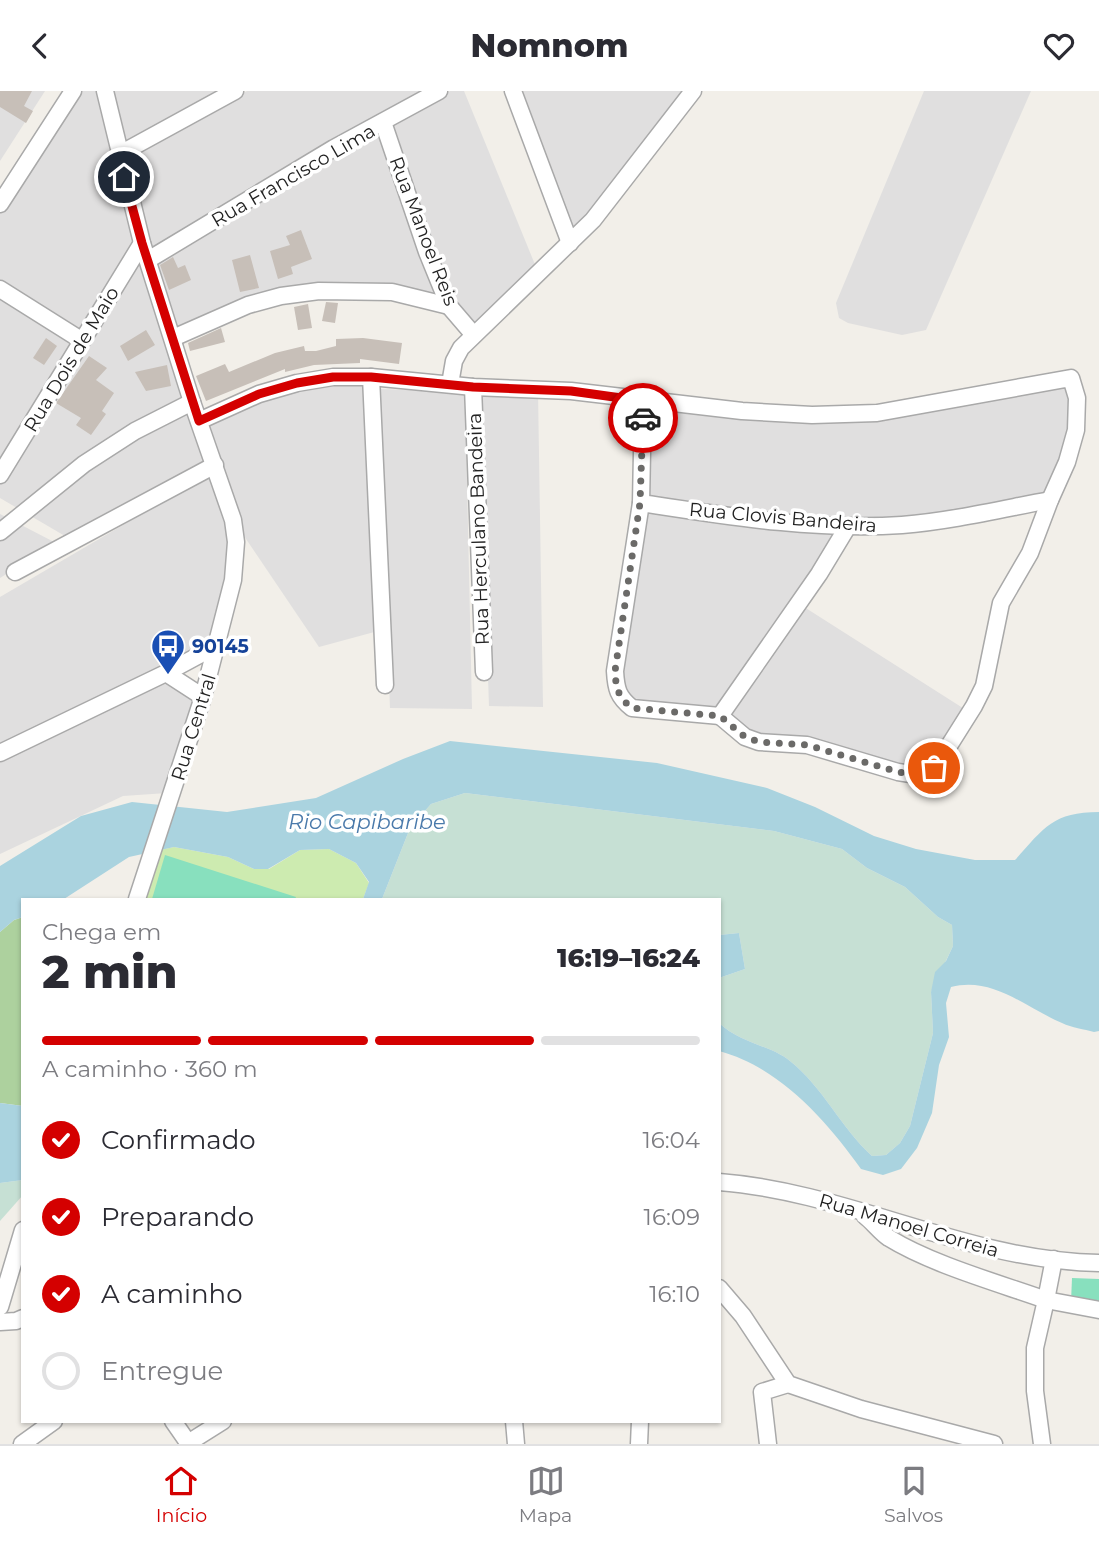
<!DOCTYPE html>
<html lang="pt">
<head>
<meta charset="utf-8">
<style>
	body { margin:0; font-family:Montserrat,sans-serif; background:#f7f7f7; color:#2b2b33; height:100vh; display:flex; flex-direction:column; font-size:26px; white-space:nowrap }
	* { box-sizing:border-box; margin:0 }
	p { font-size:23px; color:#7c7c81 }
	.icon { flex:none; width:38px; height:38px; fill:none; stroke:currentColor; stroke-width:2; stroke-linecap:round; stroke-linejoin:round }
	.map { position:relative; flex:1; overflow:hidden }
	.side { position:absolute; left:21px; top:807px; width:700px; height:525px; display:flex; flex-direction:column; background:#fff; border-radius:0px; box-shadow:0 2px 5px #0004 }
	.side>* { flex:none }
	.pin { position:absolute; display:grid; place-items:center; width:60px; height:60px; color:#fff; margin:-30px; border:4px solid #fff; border-radius:50%; box-shadow:0 2px 7px #0007 }
	.courier { position:absolute; display:grid; place-items:center; width:70px; height:70px; margin:-35px; border:5px solid #d40000; border-radius:50%; background:#fff; color:#222; box-shadow:0 2px 9px #0007 }
	.head em { font-style:normal; font-weight:800 }
	.head div { display:flex; flex-direction:column-reverse }
	.head { display:flex; align-items:center; justify-content:space-between; height:119px; padding:0 21px }
	h1 { font-size:46px; font-weight:800; line-height:52px }
	.bar { display:grid; grid-template-columns:repeat(4,1fr); gap:10px 7px; align-content:center; height:84px; padding:0 21px }
	.bar i { height:9px; border-radius:5px; background:#e1e1e2 }
	.bar .current { background:#d40000 }
	.bar p { grid-column:span 4 }
	ol { padding:0 21px; list-style:none }
	li { display:flex; align-items:center; gap:21px; height:77px }
	li p { margin-inline-start:auto }
	li .icon { padding:7px; border-radius:50%; background:#d40000; color:#fff; stroke-width:4 }
	li:last-child { color:#7c7c81 }
	li i { width:38px; height:38px; border:4px solid #e1e1e2; border-radius:50% }
	header { display:flex; justify-content:space-between; align-items:center; height:91px; padding:0 21px; background:#fff; font-size:32px; font-weight:800 }
	.tabs { display:flex; justify-content:space-around; align-items:center; height:98px; border-top:2px solid #e1e1e2; background:#fff; font-size:19px; color:#7c7c81 }
	.tabs a { display:grid; justify-items:center; gap:4px }
	.tabs .current { color:#d40000 }
	.map>svg:first-child { display:block }
</style>
</head>
<body>
<header><svg class="icon" aria-label="back" viewBox="0 0 24 24"><path d="M15 5l-7 7 7 7"/></svg>Nomnom<svg class="icon" aria-label="heart" viewBox="0 0 24 24"><path d="M12 20l-8-8c-3-5 5-10 8-4 3-6 11-1 8 4z"/></svg></header>
<div class="map">
<svg width="1099" height="1353" viewBox="0 0 1099 1353">
	<rect width="100%" height="100%" fill="#f2efe9"/>
	<g fill="#e0dfdf">
		<polygon points="0,0 45,0 0,70"/>
		<polygon points="79,0 100,0 137,152 80,242 0,191 0,122"/>
		<polygon points="111,0 223,0 122,55"/>
		<polygon points="247,0 430,0 151,161 125,68"/>
		<polygon points="450,0 464,0 536,176 474,235 452,212 390,34"/>
		<polygon points="519,0 686,0 621,86 572,142"/>
		<polygon points="924,0 1031,0 926,239 902,244 848,232 839,227 836,212"/>
		<polygon points="380,39 440,207 304,197 177,239 154,172"/>
		<polygon points="141,161 208,373 65,445 0,407 0,388"/>
		<polygon points="0,204 75,252 0,374"/>
		<polygon points="367,291 378,540 319,556 242,442 206,333 262,307 319,294"/>
		<polygon points="1068,294 1073,310 1072,340 1048,404 903,429 852,430 645,408 649,316 813,330"/>
		<polygon points="478,296 538,301 543,616 489,615"/>
		<polygon points="378,298 465,301 472,618 390,617"/>
		<polygon points="212,382 228,430 232,456 213,550 0,655 0,506"/>
		<polygon points="646,418 842,439 718,620 635,613 625,605 620,580"/>
		<polygon points="0,423 56,452 0,487"/>
		<polygon points="801,514 966,619 933,672 919,679 764,646 748,641 726,625"/>
		<polygon points="163,588 197,607 167,702 123,705 0,763 0,667"/>
	</g>
	<polygon fill="#cdebb0" points="174,756 228,766 254,778 269,778 300,759 329,758 356,772 369,792 363,808 143,808 160,759"/>
	<polygon fill="#add19e" points="23,826 23,1015 0,1012 0,841 14,829"/>
	<g fill="#c6e0d4">
		<path d="M 465,702 L 774,740 L 842,758 L 867,777 L 905,796 L 938,826 L 952,834 L 953,855 L 931,901 L 933,942 L 910,1035 L 900,1052 L 886,1064 L 872,1065 C 841,1037 823,996 790,970 C 770,954 742,953 719,932 L 719,887 L 745,878 L 739,842 L 719,844 L 719,808 L 382,808 L 410,737 L 431,713 Z"/>
		<polygon points="23,1089 23,1104 0,1130 0,1092"/>
	</g>
	<g fill="#88e0be">
		<polygon points="165,764 296,806 295,808 152,808"/>
		<polygon points="1072,1187 1099,1188 1099,1212 1071,1211"/>
	</g>
	<g fill="#aad3df">
		<path d="M 450,650 L 657,672 L 767,697 L 815,716 L 874,745 L 916,758 L 975,769 L 1015,769 C 1044,737 1053,721 1099,721 L 1099,940 L 1094,941 C 1084,938 1072,937 1062,932 C 1026,917 993,885 951,896 L 946,912 L 949,946 L 939,974 L 932,1022 L 917,1057 L 901,1078 L 883,1084 L 861,1078 C 826,1029 779,976 719,960 L 719,932 C 742,953 770,954 790,970 C 823,996 841,1037 872,1065 L 886,1064 L 900,1052 L 910,1035 L 933,942 L 931,901 L 935,881 L 946,870 L 953,855 L 952,834 L 938,826 L 905,796 L 867,777 L 842,758 L 774,740 L 465,702 L 431,713 L 410,737 L 382,808 L 363,808 L 369,791 L 356,772 L 329,758 L 300,759 L 268,778 L 254,778 L 228,766 L 174,756 L 129,766 L 64,808 L 23,808 L 23,826 L 14,829 L 0,841 L 0,775 L 81,725 L 132,711 L 227,721 L 316,707 L 403,668 Z"/>
		<polygon points="739,842 745,878 719,887 719,844"/>
		<polygon points="0,1012 23,1015 23,1089 0,1092"/>
	</g>
	<g fill="#c7bfb8">
		<polygon points="0,0 32,0 24,15 33,20 26,32 0,16"/>
		<polygon points="301,139 312,168 291,176 293,183 278,188 270,160 290,154 286,145"/>
		<polygon points="250,164 259,197 240,201 232,169"/>
		<polygon points="173,166 178,177 185,174 191,189 169,199 160,174"/>
		<polygon points="326,211 338,212 335,232 322,230"/>
		<polygon points="308,213 312,237 298,239 294,216"/>
		<polygon points="221,237 225,251 190,260 188,252"/>
		<polygon points="146,239 155,254 128,270 120,255"/>
		<polygon points="46,247 57,255 44,274 33,267"/>
		<polygon points="363,247 402,252 399,273 360,268 360,272 314,274 285,281 285,278 206,310 196,285 225,273 229,281 275,262 304,255 305,260 316,260 336,255 336,248"/>
		<polygon points="89,265 107,277 96,289 114,302 102,320 106,323 91,344 76,334 81,327 56,312"/>
		<polygon points="167,274 171,295 146,300 135,281"/>
	</g>
	<g fill="none" stroke-linecap="round" stroke-linejoin="round">
		<g stroke="#a9a9a9" stroke-width="19">
			<g id="minor">
				<polyline points="105,0 142,152 192,311 233,429 236,451 233,489 203,606 137,808"/>
				<polyline points="513,0 570,152"/>
				<polyline points="383,31 427,161 449,215 473,243"/>
				<polyline points="118,64 235,0"/>
				<polyline points="0,113 73,0"/>
				<polyline points="148,169 334,57 439,0"/>
				<polyline points="0,198 81,249"/>
				<polyline points="173,247 248,214 281,205 319,200 392,201 449,215"/>
				<polyline points="371,286 385,594"/>
				<polyline points="450,293 454,270 461,257 593,129 693,0"/>
				<polyline points="473,296 484,581"/>
				<path d="M 643,310 L 641,412 L 615,580 C 616,598 618,606 632,617 L 720,625"/>
				<polyline points="199,330 259,303 297,292 333,286 371,286 473,296 571,300 742,320 812,324 877,322 1071,287 1077,307 1076,339 1067,371 1050,409 1030,462 1001,512 984,595 974,615 935,677 917,684 898,681 807,654 759,651 745,646 720,625"/>
				<polyline points="0,384 142,152"/>
				<path d="M 641,412 C 726,425 816,440 902,434 C 952,430 1002,418 1050,409"/>
				<polyline points="0,441 84,373 135,340 192,311"/>
				<polyline points="15,481 215,374"/>
				<polyline points="166,582 203,606"/>
				<polyline points="720,625 819,483 848,435"/>
				<polyline points="0,662 166,582 218,554"/>
				<path d="M 719,1091 C 849,1101 968,1170 1099,1172"/>
				<path d="M 865,1125 C 873,1131 880,1141 889,1147 C 931,1173 998,1192 1046,1209 L 1035,1257 L 1035,1300 L 1042,1353"/>
				<polyline points="1054,1168 1046,1209 1099,1219"/>
				<polyline points="719,1197 743,1225 788,1293 861,1318 994,1353"/>
				<polyline points="0,1216 23,1139"/>
				<polyline points="0,1231 16,1230 23,1227"/>
				<polyline points="173,1330 189,1353"/>
				<polyline points="514,1330 516,1353"/>
				<polyline points="188,1352 223,1330"/>
				<polyline points="22,1353 54,1330"/>
				<polyline points="639,1353 640,1330"/>
				<polyline points="768,1353 762,1301 788,1293"/>
			</g>
		</g>
		<use href="#minor" stroke="#fff" stroke-width="16"/>
	</g>
	<g fill="none" stroke-linecap="round" stroke-linejoin="round">
		<path stroke="#6b6a68" stroke-width="7" stroke-dasharray="0 12.6" d="M 643,327 L 640,412 L 615,580 C 616,598 618,606 632,617 L 720,625 L 745,646 L 759,651 L 807,654 L 898,681 L 917,684 L 934,677"/>
		<polyline stroke="#d40000" stroke-width="9" points="124,86 142,152 199,330 259,303 297,292 333,286 371,286 473,296 571,300 643,310 643,327"/>
	</g>
	<defs>
		<g id="bus-pin" transform="scale(1.75)"><path d="M0 17L-7.5 6A9.5 9.5 0 1 1 7.5 6Z" fill="#1a4fb4" stroke="#fff"/><path d="M-5-6H5V4H4V6H2V4H-2V6H-4V4H-5ZM-3.5-4V0h7V-4ZM-3.5 1.2v1.5H-2V1.2ZM2 1.2v1.5H3.5V1.2Z" fill="#fff"/></g>
	</defs>
	<g fill-rule="evenodd">
		<use href="#bus-pin" x="168" y="555"/>
	</g>
	<g text-anchor="middle" stroke-width="7" stroke-linejoin="round" paint-order="stroke">
		<g font-size="19" fill="#222" stroke="#fff">
			<text transform="translate(293 84) rotate(-30)" y="7">Rua Francisco Lima</text>
			<text transform="translate(424 140) rotate(69)" y="7">Rua Manoel Reis</text>
			<text transform="translate(71 268) rotate(-59)" y="7">Rua Dois de Maio</text>
			<text transform="translate(783 426) rotate(5)" y="7">Rua Clovis Bandeira</text>
			<text transform="translate(478 438) rotate(-92)" y="7">Rua Herculano Bandeira</text>
			<text transform="translate(193 636) rotate(-73)" y="7">Rua Central</text>
			<text transform="translate(909 1134) rotate(16)" y="7">Rua Manoel Correia</text>
		</g>
		<g font-size="19" font-weight="bold" fill="#164399" stroke="#fff" text-anchor="start">
			<text x="192" y="562">90145</text>
		</g>
		<g font-size="21" font-style="italic" fill="#4a7aab" stroke="#fff">
			<text x="367" y="738">Rio Capibaribe</text>
		</g>
	</g>
</svg>
<div class="pin" style="left:934px;top:677px;background:#ea580c"><svg class="icon" aria-label="bag" viewBox="0 0 24 24"><path d="M5 8h14l-1 12H6zM9 8a3 3 0 0 1 6 0"/></svg></div>
<div class="pin" style="left:124px;top:86px;background:#1f2937"><svg class="icon" aria-label="home" viewBox="0 0 24 24"><path d="M3 11l9-7 9 7M6 9v11h12V9"/></svg></div>
<div class="courier" style="left:643px;top:327px"><svg class="icon" aria-label="car" viewBox="0 0 24 24"><path d="M5 17H2v-5l4-1 3-4h7l3 4 3 1v5h-3M9 17h6M6 11h13"/><circle cx="7" cy="17" r="2"/><circle cx="17" cy="17" r="2"/></svg></div>
<section class="side">
<div class="head"><div><h1>2 min</h1><p>Chega em</p></div><em>16:19–16:24</em></div>
<div class="bar"><i class="current"></i><i class="current"></i><i class="current"></i><i></i><p>A caminho · 360 m</p></div>
<ol>
<li><svg class="icon" aria-label="check" viewBox="0 0 24 24"><path d="M5 12l5 5 9-10"/></svg>Confirmado<p>16:04</p></li>
<li><svg class="icon" aria-label="check" viewBox="0 0 24 24"><path d="M5 12l5 5 9-10"/></svg>Preparando<p>16:09</p></li>
<li><svg class="icon" aria-label="check" viewBox="0 0 24 24"><path d="M5 12l5 5 9-10"/></svg>A caminho<p>16:10</p></li>
<li><i></i>Entregue</li>
</ol>
</section>
</div>
<nav class="tabs">
<a class="current"><svg class="icon" aria-label="home" viewBox="0 0 24 24"><path d="M3 11l9-7 9 7M6 9v11h12V9"/></svg>Início</a>
<a><svg class="icon" aria-label="map" viewBox="0 0 24 24"><path d="M3 6l6-2 6 2 6-2v14l-6 2-6-2-6 2zM9 4v14M15 6v14"/></svg>Mapa</a>
<a><svg class="icon" aria-label="saved" viewBox="0 0 24 24"><path d="M7 4h10v16l-5-4-5 4z"/></svg>Salvos</a>
</nav>
</body>
</html>
